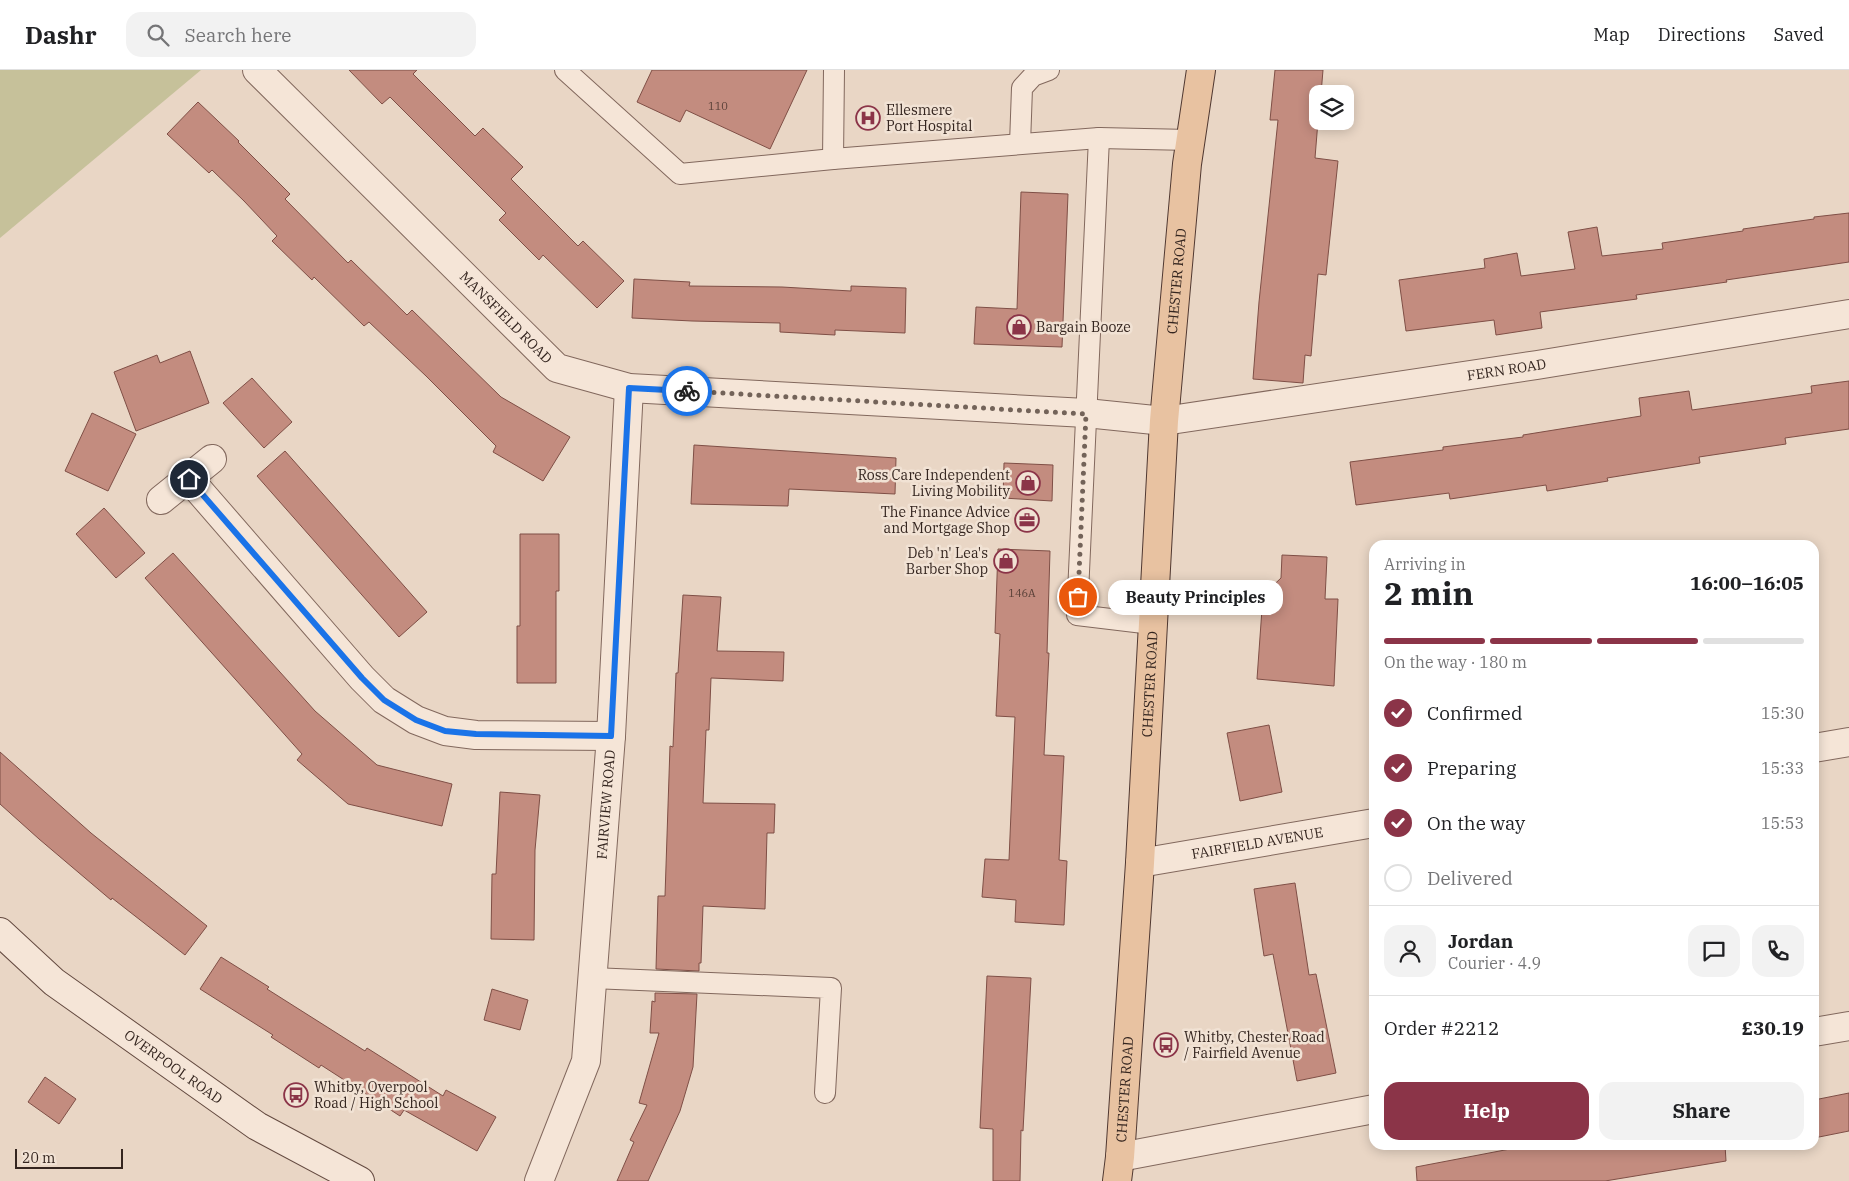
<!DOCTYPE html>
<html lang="en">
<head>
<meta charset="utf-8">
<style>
	body { margin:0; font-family:"IBM Plex Serif",serif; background:#f2f2f2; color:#202124; height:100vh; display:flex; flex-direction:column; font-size:19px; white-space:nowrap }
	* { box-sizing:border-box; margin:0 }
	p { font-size:16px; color:#757577 }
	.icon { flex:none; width:28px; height:28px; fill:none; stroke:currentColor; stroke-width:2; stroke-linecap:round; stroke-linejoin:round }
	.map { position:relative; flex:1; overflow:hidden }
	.side { position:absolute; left:1369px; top:470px; width:450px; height:610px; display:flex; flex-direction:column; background:#fff; border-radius:15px; box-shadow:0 2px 12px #0003 }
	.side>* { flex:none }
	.tools { position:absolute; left:1309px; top:15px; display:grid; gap:10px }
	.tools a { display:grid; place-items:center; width:45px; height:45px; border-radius:10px; background:#fff; box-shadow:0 2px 12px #0003; font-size:25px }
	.scale { position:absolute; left:15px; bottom:12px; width:108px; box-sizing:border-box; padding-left:5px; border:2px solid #34251f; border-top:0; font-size:14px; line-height:18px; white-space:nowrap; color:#34251f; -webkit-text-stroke:4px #f1e2d4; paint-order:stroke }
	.pin { position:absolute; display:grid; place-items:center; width:42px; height:42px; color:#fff; margin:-21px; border:2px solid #fff; border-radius:50%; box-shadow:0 1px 5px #0007 }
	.courier { position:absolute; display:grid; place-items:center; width:50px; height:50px; margin:-25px; border:4px solid #1a73e8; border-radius:50%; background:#fff; color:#222; box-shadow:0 1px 6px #0007 }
	.bubble { position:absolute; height:35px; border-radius:15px; background:#fff; box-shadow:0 2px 12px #0003; font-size:16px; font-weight:700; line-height:35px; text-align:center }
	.head em { font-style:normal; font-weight:700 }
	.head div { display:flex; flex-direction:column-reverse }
	.head { display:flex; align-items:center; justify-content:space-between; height:85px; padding:0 15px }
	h1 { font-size:32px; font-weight:700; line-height:38px }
	.bar { display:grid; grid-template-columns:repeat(4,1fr); gap:8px 5px; align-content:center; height:60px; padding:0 15px }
	.bar i { height:6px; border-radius:4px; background:#e0e0e0 }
	.bar .on { background:#8b3448 }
	.bar p { grid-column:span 4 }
	.line { display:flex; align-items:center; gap:12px; padding:0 15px; border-top:1px solid #e0e0e0 }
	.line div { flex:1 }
	.round { display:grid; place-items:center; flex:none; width:52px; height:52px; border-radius:15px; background:#f2f2f2 }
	ol { padding:0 15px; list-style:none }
	li { display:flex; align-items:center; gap:15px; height:55px }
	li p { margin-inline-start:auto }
	li .icon { padding:5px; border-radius:50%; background:#8b3448; color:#fff; stroke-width:4 }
	li:last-child { color:#757577 }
	li i { width:28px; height:28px; border:2px solid #e0e0e0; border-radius:50% }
	.cta { display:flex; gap:10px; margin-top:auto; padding:10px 15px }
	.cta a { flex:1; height:58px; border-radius:15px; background:#8b3448; color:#fff; font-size:20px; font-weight:700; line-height:58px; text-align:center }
	.cta a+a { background:#f2f2f2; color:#202124 }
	header { display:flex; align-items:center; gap:30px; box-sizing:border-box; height:70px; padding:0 25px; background:#fff; border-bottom:1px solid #e0e0e0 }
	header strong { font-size:24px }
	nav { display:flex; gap:28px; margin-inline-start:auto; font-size:18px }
	.search { width:350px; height:45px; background:#f2f2f2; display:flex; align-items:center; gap:12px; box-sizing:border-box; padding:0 18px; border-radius:15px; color:#757577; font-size:19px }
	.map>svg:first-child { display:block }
</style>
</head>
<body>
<header>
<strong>Dashr</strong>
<div class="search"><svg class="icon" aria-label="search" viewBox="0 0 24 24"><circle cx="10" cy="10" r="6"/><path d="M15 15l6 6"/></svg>Search here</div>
<nav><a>Map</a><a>Directions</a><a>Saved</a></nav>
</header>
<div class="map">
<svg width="1849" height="1111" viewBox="0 0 1849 1111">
	<rect width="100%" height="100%" fill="#e9d6c5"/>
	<polygon fill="#c6c19a" points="0,0 201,0 0,168"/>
	<g fill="#c38c7f" stroke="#7f4f46">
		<polygon points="349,0 417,0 413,4 475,66 483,58 523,97 511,109 578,176 583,171 624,211 597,238 543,185 539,190 499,150 506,143 390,27 382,34"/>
		<polygon points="652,0 807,0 770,79 686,40 680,52 637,32"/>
		<polygon points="1275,0 1323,0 1321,24 1318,24 1318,51 1315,88 1338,91 1326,205 1318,204 1311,286 1305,285 1303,313 1253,309 1259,232 1278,50 1270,50"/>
		<polygon points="198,32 239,71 238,72 290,124 285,129 348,193 351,190 407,245 412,240 501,327 570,367 543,411 493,382 496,376 426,306 369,252 364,256 314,207 312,210 272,171 277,166 244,131 212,100 209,103 167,64"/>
		<polygon points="1021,122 1068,124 1062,277 974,274 976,237 1017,239"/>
		<polygon points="1849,143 1849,192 1726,210 1727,212 1636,225 1637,229 1540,242 1542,258 1496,265 1494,250 1406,261 1399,210 1485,198 1484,189 1517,183 1521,206 1575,199 1568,162 1597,157 1602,186 1663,179 1662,173 1743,161 1743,159 1814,149 1814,147"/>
		<polygon points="634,209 690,212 689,216 782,217 851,221 851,216 906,218 905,263 835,260 835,265 780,262 780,253 692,251 632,248"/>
		<polygon points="190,281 209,333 136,361 114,302 157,285 160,293"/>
		<polygon points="252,308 292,352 264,378 223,333"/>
		<polygon points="1849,311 1849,359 1785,368 1786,374 1699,387 1700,393 1607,408 1608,411 1547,421 1546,415 1450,429 1449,423 1356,435 1350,392 1443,380 1443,377 1523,367 1523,365 1641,346 1639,328 1689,321 1692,340 1812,323 1811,316"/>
		<polygon points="92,343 136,364 108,421 65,401"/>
		<polygon points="694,375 896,388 895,424 789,419 788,436 691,434"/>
		<polygon points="285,381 427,542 399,567 257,406"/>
		<polygon points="1004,393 1053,395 1052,431 1003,428"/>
		<polygon points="104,438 145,483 116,508 76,464"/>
		<polygon points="520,464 559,464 559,521 556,521 556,613 517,613 517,556 520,556"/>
		<polygon points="998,479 1050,481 1047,583 1049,583 1044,685 1064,686 1059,790 1067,791 1064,855 1015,852 1016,830 982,827 985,789 1009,790 1015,647 996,646 1000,564 995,563"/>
		<polygon points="173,483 315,641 377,695 452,714 442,756 348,734 297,690 302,684 145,508"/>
		<polygon points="1282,485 1327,487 1325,529 1338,529 1334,616 1257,609 1263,525 1281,508"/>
		<polygon points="683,525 721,527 717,581 784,582 783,611 711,608 709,660 706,660 703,733 775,734 774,763 767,763 765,839 703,836 701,893 699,893 699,901 656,899 658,826 665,826 670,676 673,677 676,603 678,603"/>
		<polygon points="1269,655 1282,722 1240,731 1227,663"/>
		<polygon points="0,682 91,763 207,856 185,885 112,828 111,830 39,769 0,734"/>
		<polygon points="500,722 540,725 535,780 534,870 491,869 492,804 496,804"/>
		<polygon points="1295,813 1309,905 1316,904 1336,1003 1297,1011 1273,884 1264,886 1254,819"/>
		<polygon points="221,887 269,917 267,919 365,981 367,978 443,1026 446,1020 496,1047 477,1081 404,1040 400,1046 321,995 319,998 271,967 273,965 200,919"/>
		<polygon points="987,906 1031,908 1023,1061 1021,1060 1020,1111 993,1111 993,1059 980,1058"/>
		<polygon points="492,919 528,930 520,960 484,950"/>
		<polygon points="655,923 697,924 693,997 680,1041 648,1111 617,1111 634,1072 630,1070 647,1035 639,1033 659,963 650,963 652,931 655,932"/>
		<polygon points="45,1007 76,1029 59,1054 28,1032"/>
		<polygon points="1849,1023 1849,1061 1814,1068 1814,1030"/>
		<polygon points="1531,1075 1725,1075 1726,1091 1605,1111 1417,1111 1416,1097"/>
	</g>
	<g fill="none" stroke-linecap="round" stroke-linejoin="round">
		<g stroke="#82685d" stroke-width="22">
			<g id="lane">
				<polyline points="565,0 680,104 833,89 834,0"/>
				<polyline points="1020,74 1022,18 1033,6 1049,0"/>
				<polyline points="833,89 1099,68"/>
				<polyline points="1152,554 1077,545 1099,68 1190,70"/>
				<polyline points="592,908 831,918 825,1023"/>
			</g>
		</g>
		<g stroke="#82685d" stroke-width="30">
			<g id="street">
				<path id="s1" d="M 257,0 L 557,298 L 629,318 L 1086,343 L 1164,351 L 1537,295 L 1849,244"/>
				<polyline points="189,409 362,608 384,630 416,650 445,661 476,665 611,666"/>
				<polyline points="161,430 212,389"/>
				<polyline points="1814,678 1849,672"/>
				<path id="s2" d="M 1140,793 L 1374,753"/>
				<polyline points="1814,962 1849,956"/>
				<polyline points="1120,1087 1374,1039"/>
				<path id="s3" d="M 539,1111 L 586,991 L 611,666 L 629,318"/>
			</g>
		</g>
		<g stroke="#644a40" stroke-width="30">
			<g id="secondary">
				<path id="s4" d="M 0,862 L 54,912 L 257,1056 L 360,1111"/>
			</g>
		</g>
		<g stroke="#503831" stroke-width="30">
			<g id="primary">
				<path id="s5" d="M 1117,1111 L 1120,1087 L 1140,793 L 1164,351 L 1187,94 L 1201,0"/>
			</g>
		</g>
		<use href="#lane" stroke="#f5e5d7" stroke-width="20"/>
		<use href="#street" stroke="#f5e5d7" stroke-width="28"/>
		<use href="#secondary" stroke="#f5e5d7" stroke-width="28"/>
		<use href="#primary" stroke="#e8c2a1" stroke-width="28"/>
	</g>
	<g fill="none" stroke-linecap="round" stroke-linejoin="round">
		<polyline stroke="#736359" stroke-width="5" stroke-dasharray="0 9" points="687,321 1086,344 1078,527"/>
		<polyline stroke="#1a73e8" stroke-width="6" points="189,409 362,608 384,630 416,650 445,661 476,664 611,666 629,318 687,321"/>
	</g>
	<defs>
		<g id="hospital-ring" transform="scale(1.25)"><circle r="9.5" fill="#f1e2d4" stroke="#8b3448" stroke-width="1.5"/><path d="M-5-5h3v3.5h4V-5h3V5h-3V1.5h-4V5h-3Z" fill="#8b3448"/></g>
		<g id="shop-ring" transform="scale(1.25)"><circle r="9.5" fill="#f1e2d4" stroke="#8b3448" stroke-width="1.5"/><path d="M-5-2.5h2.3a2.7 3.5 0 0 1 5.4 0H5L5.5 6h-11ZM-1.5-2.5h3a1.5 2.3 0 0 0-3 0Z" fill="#8b3448"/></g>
		<g id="office-ring" transform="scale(1.25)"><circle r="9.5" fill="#f1e2d4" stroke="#8b3448" stroke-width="1.5"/><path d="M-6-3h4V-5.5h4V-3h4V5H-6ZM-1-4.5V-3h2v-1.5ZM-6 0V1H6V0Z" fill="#8b3448"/></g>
		<g id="bus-ring" transform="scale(1.25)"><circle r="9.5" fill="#f1e2d4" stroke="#8b3448" stroke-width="1.5"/><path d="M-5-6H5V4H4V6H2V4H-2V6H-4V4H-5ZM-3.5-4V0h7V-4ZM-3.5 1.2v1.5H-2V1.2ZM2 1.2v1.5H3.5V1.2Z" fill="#8b3448"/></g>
	</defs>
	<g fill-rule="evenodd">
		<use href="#hospital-ring" x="868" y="48"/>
		<use href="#shop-ring" x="1019" y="257"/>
		<use href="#shop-ring" x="1028" y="413"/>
		<use href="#office-ring" x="1027" y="450"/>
		<use href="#shop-ring" x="1006" y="491"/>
		<use href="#bus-ring" x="1166" y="975"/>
		<use href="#bus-ring" x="296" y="1025"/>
	</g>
	<g text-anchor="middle" stroke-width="5" stroke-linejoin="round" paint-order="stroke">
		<g font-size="11" fill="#583f37">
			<text x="718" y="40">110</text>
			<text x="1022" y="527">146A</text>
		</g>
		<g font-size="14" fill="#34251f" stroke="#f1e2d4" text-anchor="start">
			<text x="886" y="45">Ellesmere<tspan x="886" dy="16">Port Hospital</tspan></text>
			<text x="1036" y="262">Bargain Booze</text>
			<text x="1010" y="410" text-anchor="end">Ross Care Independent<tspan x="1010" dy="16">Living Mobility</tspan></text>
			<text x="1010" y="447" text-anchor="end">The Finance Advice<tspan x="1010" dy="16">and Mortgage Shop</tspan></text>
			<text x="988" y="488" text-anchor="end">Deb 'n' Lea's<tspan x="988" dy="16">Barber Shop</tspan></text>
			<text x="1184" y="972">Whitby, Chester Road<tspan x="1184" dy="16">/ Fairfield Avenue</tspan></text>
			<text x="314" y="1022">Whitby, Overpool<tspan x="314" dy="16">Road / High School</tspan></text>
		</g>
		<g font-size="14" fill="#34251f" stroke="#f1e2d4">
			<text dy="5" stroke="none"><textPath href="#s5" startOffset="902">CHESTER ROAD</textPath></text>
			<text dy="5" stroke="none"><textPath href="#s1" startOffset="351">MANSFIELD ROAD</textPath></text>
			<text dy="5" stroke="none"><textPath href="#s1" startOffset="1380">FERN ROAD</textPath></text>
			<text dy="5" stroke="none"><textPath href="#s5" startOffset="498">CHESTER ROAD</textPath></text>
			<text dy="5" stroke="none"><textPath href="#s3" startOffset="386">FAIRVIEW ROAD</textPath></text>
			<text dy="5" stroke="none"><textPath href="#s2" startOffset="119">FAIRFIELD AVENUE</textPath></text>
			<text dy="5" stroke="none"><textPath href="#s4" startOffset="220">OVERPOOL ROAD</textPath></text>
			<text dy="5" stroke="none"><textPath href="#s5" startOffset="92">CHESTER ROAD</textPath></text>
		</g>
	</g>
</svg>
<div class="tools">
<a><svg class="icon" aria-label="layers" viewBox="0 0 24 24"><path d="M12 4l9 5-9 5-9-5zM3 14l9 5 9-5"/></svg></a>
</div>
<div class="scale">20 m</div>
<div class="pin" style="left:1078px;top:527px;background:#ea580c"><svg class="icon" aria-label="bag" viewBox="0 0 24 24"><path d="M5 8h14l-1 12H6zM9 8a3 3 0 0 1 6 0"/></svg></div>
<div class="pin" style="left:189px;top:409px;background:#1f2937"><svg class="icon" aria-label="home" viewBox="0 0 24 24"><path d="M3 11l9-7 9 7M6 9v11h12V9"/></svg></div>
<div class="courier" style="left:687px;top:321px"><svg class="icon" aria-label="bike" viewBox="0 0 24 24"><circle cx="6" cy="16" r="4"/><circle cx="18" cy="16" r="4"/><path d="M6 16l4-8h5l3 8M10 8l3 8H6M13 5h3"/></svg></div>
<div class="bubble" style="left:1108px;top:510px;width:175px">Beauty Principles</div>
<section class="side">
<div class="head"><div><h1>2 min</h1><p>Arriving in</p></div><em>16:00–16:05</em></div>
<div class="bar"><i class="on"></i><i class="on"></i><i class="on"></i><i></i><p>On the way · 180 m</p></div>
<ol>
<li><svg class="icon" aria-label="check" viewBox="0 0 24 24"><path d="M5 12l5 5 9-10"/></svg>Confirmed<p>15:30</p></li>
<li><svg class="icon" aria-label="check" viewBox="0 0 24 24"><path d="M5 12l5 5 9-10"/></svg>Preparing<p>15:33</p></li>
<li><svg class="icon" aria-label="check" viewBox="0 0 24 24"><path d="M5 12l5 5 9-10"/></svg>On the way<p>15:53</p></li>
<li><i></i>Delivered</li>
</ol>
<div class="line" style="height:90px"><a class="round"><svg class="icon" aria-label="person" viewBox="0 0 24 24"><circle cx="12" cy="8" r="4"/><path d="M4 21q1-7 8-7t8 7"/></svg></a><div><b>Jordan</b><p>Courier · 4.9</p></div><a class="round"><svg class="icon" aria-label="chat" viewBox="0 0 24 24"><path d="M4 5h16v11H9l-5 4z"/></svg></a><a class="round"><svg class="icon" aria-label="phone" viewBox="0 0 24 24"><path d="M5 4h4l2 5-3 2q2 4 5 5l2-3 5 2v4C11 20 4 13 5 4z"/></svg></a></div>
<div class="line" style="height:65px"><div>Order #2212</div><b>£30.19</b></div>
<div class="cta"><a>Help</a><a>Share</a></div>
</section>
</div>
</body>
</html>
